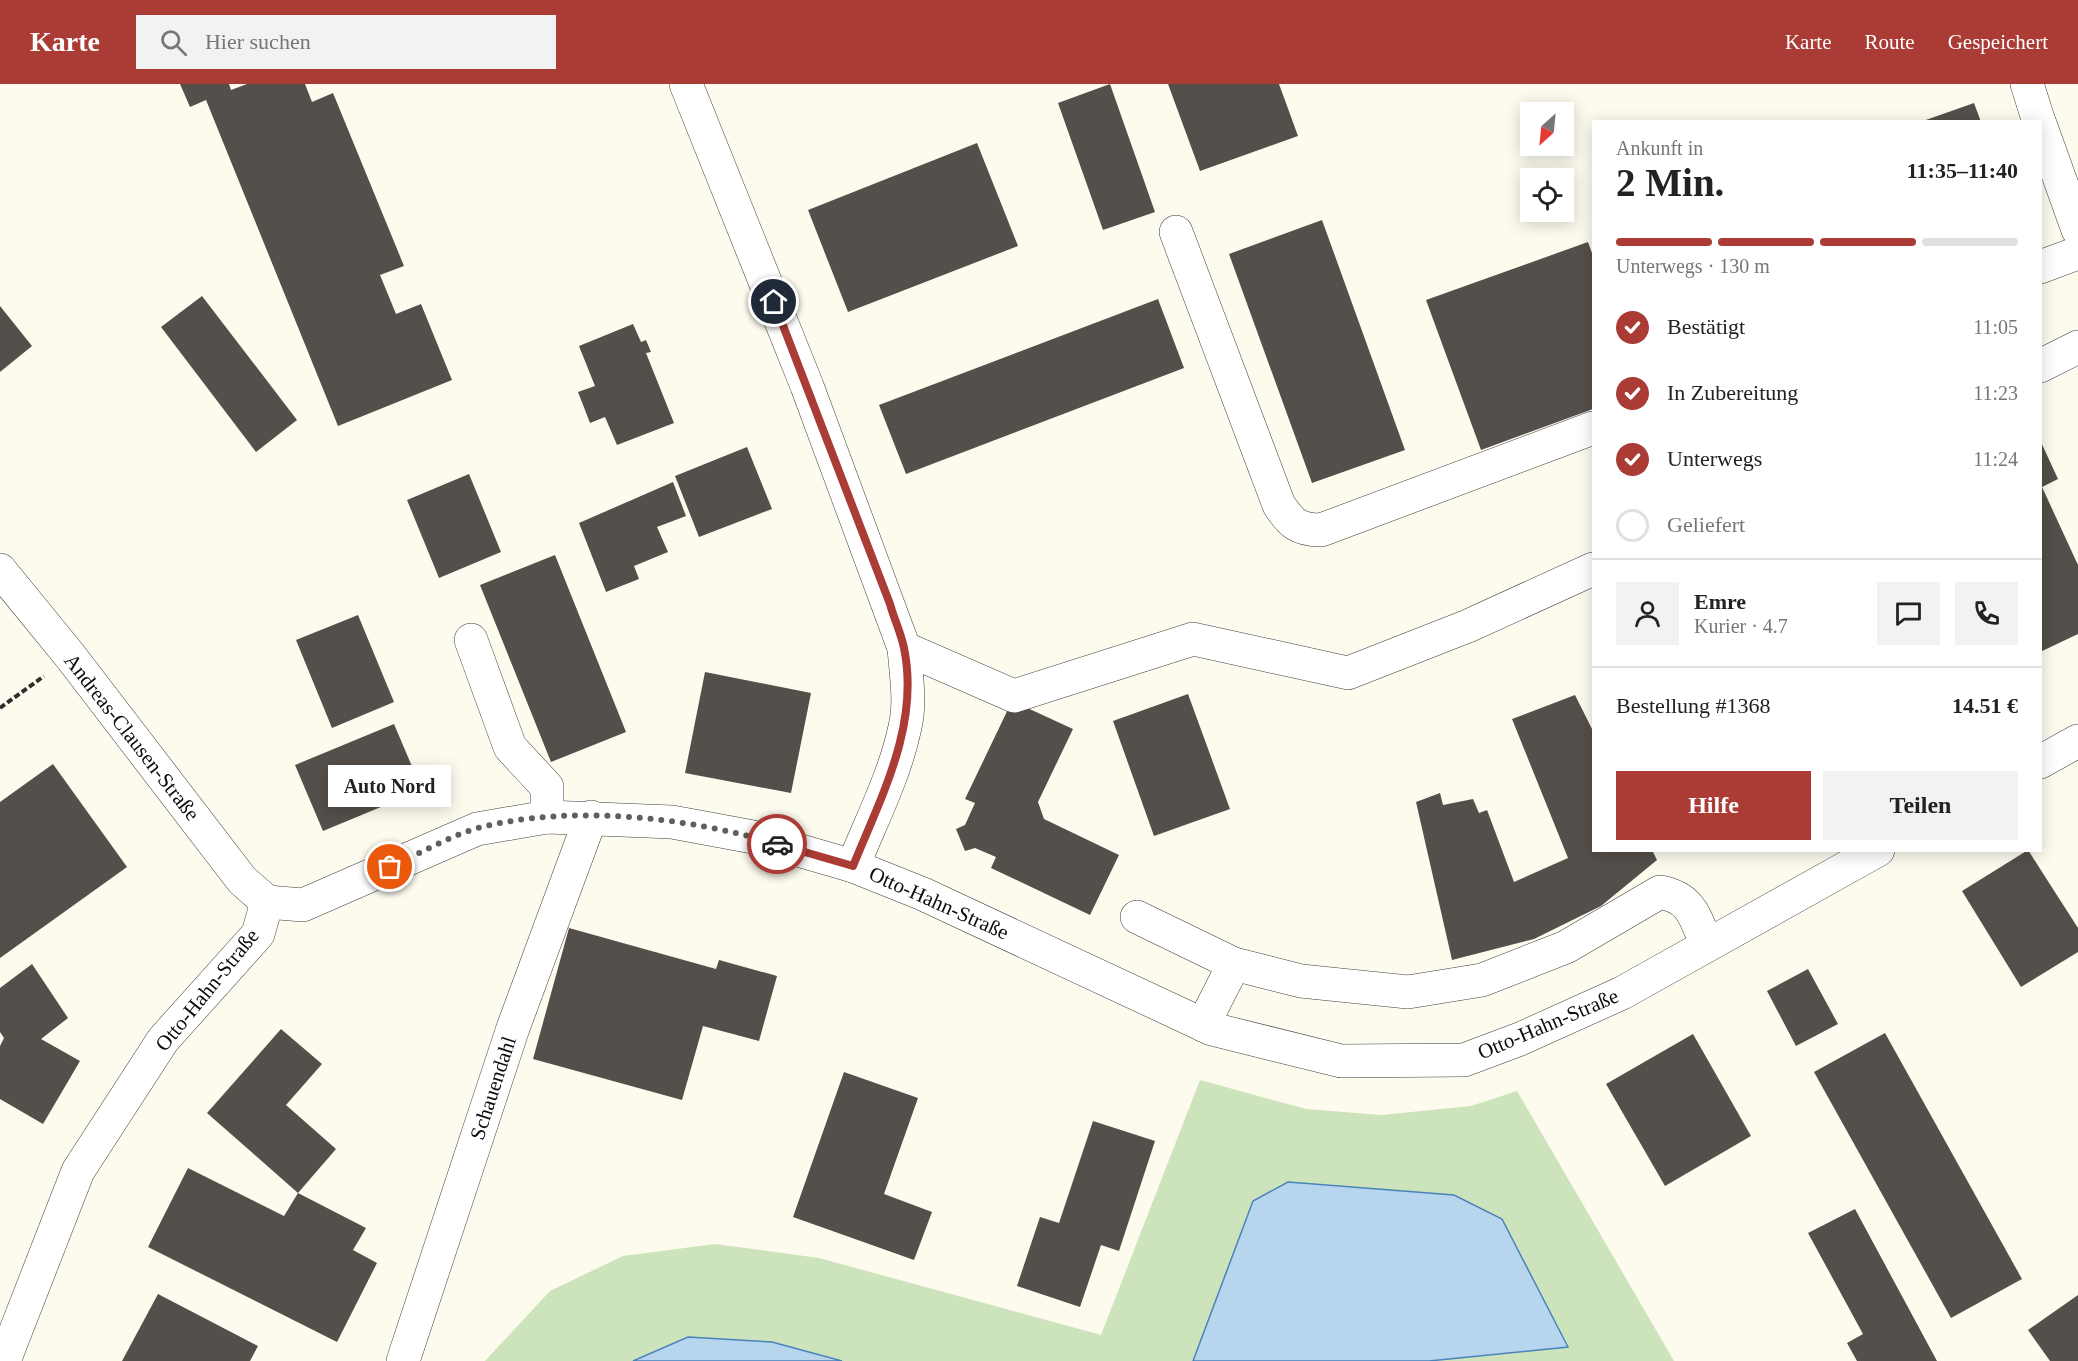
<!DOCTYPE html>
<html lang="de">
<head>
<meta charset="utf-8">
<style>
	body { margin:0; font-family:Georgia,serif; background:#f2f2f2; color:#222; height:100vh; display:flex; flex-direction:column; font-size:22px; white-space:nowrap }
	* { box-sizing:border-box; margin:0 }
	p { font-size:20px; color:#767676 }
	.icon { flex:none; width:33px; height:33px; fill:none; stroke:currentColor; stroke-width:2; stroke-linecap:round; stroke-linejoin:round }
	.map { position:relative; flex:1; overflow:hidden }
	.panel { position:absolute; left:1592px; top:36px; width:450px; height:732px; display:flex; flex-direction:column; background:#fff; border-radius:0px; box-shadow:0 3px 15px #0003 }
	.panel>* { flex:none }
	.needle { width:39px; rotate:207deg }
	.buttons { position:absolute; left:1520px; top:18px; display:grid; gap:12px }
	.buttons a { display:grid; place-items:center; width:54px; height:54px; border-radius:0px; background:#fff; box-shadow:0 3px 15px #0003; font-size:30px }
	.pin { position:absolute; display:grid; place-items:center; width:51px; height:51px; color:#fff; margin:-26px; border:3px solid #fff; border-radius:50%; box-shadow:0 2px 6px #0007 }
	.courier { position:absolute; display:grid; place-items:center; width:60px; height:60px; margin:-30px; border:4px solid #ab3b35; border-radius:50%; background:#fff; color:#222; box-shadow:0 2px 8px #0007 }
	.bubble { position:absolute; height:42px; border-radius:0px; background:#fff; box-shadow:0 3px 15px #0003; font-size:20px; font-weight:700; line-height:42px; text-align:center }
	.summary em { font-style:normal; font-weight:700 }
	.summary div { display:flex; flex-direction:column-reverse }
	.summary { display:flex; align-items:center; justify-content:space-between; height:102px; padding:0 24px }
	h1 { font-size:39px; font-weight:700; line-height:45px }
	.bar { display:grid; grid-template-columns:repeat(4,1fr); gap:9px 6px; align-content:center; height:72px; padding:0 24px }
	.bar i { height:8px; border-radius:4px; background:#e0e0e0 }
	.bar .active { background:#ab3b35 }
	.bar p { grid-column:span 4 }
	.line { display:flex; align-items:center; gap:15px; padding:0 24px; border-top:2px solid #e0e0e0 }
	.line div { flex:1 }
	.round { display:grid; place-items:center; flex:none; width:63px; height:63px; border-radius:0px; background:#f2f2f2 }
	ol { padding:0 24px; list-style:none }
	li { display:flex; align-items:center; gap:18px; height:66px }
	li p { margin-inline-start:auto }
	li .icon { padding:6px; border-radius:50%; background:#ab3b35; color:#fff; stroke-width:4 }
	li:last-child { color:#767676 }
	li i { width:33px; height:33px; border:3px solid #e0e0e0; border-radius:50% }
	.primary-button { display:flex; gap:12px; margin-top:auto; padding:12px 24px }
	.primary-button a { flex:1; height:69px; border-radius:0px; background:#ab3b35; color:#fff; font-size:24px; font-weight:700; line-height:69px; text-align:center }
	.primary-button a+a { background:#f2f2f2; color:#222 }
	header { display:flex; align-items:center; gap:36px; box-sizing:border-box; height:84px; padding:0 30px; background:#ab3b35; color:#fff }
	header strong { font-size:28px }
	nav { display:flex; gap:33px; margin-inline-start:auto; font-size:21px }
	.search { width:420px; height:54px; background:#f2f2f2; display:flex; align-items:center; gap:15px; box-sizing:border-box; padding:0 21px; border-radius:0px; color:#767676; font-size:22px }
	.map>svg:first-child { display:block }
</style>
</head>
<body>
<header>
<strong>Karte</strong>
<div class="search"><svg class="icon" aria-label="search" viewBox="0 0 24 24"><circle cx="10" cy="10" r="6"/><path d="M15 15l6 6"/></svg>Hier suchen</div>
<nav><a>Karte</a><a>Route</a><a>Gespeichert</a></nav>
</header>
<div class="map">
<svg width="2078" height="1277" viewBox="0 0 2078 1277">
	<rect width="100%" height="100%" fill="#fdfbee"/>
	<polygon fill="#cce3bc" points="1200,996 1306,1025 1381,1031 1471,1022 1517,1007 1674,1277 1429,1277 1568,1263 1253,1118 1193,1277 842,1277 772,1258 688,1253 633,1277 485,1277 550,1207 623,1172 715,1160 819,1174 1101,1251"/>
	<g fill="#b8d5ee" stroke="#4883bc" stroke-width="1.5">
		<polygon points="1288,1098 1454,1111 1502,1135 1568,1263 1429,1277 1193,1277 1253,1117"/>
		<polygon points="688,1253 772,1258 842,1277 633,1277"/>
	</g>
	<g fill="#544f4a">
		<polygon points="180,0 229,0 231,6 247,0 305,0 312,18 333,9 404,182 380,191 396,230 421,220 452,296 338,342 206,16 190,23"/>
		<polygon points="1110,0 1155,128 1103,146 1058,19"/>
		<polygon points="1168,0 1279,0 1298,52 1200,87"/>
		<polygon points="1974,19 1981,38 1923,38 1923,37"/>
		<polygon points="977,59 1018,162 848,228 808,126"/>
		<polygon points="1322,136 1405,366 1312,399 1229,170"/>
		<polygon points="1588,158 1593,172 1593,325 1481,366 1426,216"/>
		<polygon points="202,212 297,336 256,368 161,243"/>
		<polygon points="1158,215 1184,284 906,390 879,321"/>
		<polygon points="0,222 32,262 0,288"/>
		<polygon points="633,240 641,258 646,256 651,268 646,269 674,339 617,361 605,333 590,339 578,308 595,302 579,262"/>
		<polygon points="2040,356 2058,395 2042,403 2078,481 2078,550 2040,568"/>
		<polygon points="747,363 772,425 699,453 675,392"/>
		<polygon points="469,390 501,468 439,494 407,416"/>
		<polygon points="673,398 686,432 657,443 668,468 634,482 639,495 606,508 579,439"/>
		<polygon points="555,471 626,648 551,678 480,501"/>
		<polygon points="358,531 394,618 332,644 296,556"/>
		<polygon points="705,588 811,609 791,709 685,689"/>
		<polygon points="1188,610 1230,725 1154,752 1113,637"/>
		<polygon points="1575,611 1593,647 1593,766 1652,766 1657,776 1601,822 1534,855 1452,876 1416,718 1440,709 1443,721 1473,715 1479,729 1487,726 1514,798 1568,774 1512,635"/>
		<polygon points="1012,617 1073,645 1038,718 1044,735 1119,771 1090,831 991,784 996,773 975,764 965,767 956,745 965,741 975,719 965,715"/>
		<polygon points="394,640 422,706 323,747 295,681"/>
		<polygon points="53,680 127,783 0,874 0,718"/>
		<polygon points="2028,766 2078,844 2078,868 2021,903 1962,807"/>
		<polygon points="569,844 716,885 719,876 777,892 759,957 703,942 682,1016 533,975"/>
		<polygon points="32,880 68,934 41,955 80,977 43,1040 0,1015 0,962 4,954 0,948 0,904"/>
		<polygon points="1808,885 1838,940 1796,962 1767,907"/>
		<polygon points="281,945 322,980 286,1021 336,1065 298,1109 207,1029"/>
		<polygon points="1885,949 2022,1195 1951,1234 1814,988"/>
		<polygon points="1693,950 1751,1052 1665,1102 1606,1000"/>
		<polygon points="844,988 918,1014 884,1110 932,1128 914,1176 793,1133"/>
		<polygon points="1093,1037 1155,1057 1119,1167 1101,1161 1080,1223 1017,1202 1040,1133 1059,1139"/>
		<polygon points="188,1084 284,1132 298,1109 366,1144 353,1166 377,1179 337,1258 148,1163"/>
		<polygon points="1855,1125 1937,1277 1857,1277 1847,1259 1863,1250 1808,1149"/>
		<polygon points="158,1210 258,1262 250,1277 122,1277"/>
		<polygon points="2078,1211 2078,1277 2050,1277 2028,1246"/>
	</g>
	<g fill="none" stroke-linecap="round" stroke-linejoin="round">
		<g stroke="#3f3f3f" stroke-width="34">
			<g id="minor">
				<path d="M 686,0 L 807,302 L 904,564 C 906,590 911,618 905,643 C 895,691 871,737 853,782"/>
				<polyline points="2027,0 2039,38"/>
				<polyline points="2040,40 2078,146"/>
				<path d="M 1176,148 L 1279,421 C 1291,439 1298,446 1321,446 L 1593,344"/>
				<polyline points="2040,183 2078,169"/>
				<polyline points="2040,282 2078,263"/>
				<polyline points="0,486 71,573 242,796 267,818"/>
				<polyline points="471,556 510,663 547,703 547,733"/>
				<polyline points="904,564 1014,612 1193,555 1348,589 1468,542 1593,485"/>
				<polyline points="2040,678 2078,657"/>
				<polyline points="267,818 303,821 477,745 547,733 672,738 753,753 853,782 923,810 1212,945 1341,977 1464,976 1520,955 1622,909 1878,766"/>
				<polyline points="1137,833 1234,880"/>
				<path d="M 1203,941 L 1234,880 L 1301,897 L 1408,908 L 1482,896 L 1566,863 L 1660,808 C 1692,814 1695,833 1706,860"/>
				<polyline points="4,1277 78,1087 163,956 258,850 267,818"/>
				<polyline points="403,1277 513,944 591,733"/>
			</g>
		</g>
		<polyline stroke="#2e2e2e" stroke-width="4" stroke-dasharray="6 3" stroke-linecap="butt" points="0,624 44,592"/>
		<use href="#minor" stroke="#fff" stroke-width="33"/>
	</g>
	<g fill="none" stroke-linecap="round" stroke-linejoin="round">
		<path stroke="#60605b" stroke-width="6" stroke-dasharray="0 10.8" d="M 390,783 C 419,770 449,752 478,744 C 569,720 688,733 777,760"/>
		<path stroke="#ab3b35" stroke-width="8" d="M 774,218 L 890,520 C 894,535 901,549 904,564 C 920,641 881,713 853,782 L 777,760"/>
	</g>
	<g text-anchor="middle" stroke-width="6" stroke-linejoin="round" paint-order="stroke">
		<g font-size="21" fill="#0c0c0c" stroke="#fff">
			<text transform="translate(132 653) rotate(52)" y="7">Andreas-Clausen-Straße</text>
			<text transform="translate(939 819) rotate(24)" y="7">Otto-Hahn-Straße</text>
			<text transform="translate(207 906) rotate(-51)" y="7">Otto-Hahn-Straße</text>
			<text transform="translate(1548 940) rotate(-23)" y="7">Otto-Hahn-Straße</text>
			<text transform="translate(493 1004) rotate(-72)" y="7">Schauendahl</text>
		</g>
	</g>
</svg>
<div class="buttons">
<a><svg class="needle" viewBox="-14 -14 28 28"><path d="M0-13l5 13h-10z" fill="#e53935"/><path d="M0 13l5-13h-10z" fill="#767676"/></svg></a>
<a><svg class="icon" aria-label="locate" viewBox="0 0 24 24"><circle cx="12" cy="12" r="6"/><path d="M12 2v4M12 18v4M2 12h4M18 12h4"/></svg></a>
</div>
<div class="pin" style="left:390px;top:783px;background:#ea580c"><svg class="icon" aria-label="bag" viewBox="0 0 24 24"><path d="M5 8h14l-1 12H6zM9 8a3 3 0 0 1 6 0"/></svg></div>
<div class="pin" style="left:774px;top:218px;background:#1f2937"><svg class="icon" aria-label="home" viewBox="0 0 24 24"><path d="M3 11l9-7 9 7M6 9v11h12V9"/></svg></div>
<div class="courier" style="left:777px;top:760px"><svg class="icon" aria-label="car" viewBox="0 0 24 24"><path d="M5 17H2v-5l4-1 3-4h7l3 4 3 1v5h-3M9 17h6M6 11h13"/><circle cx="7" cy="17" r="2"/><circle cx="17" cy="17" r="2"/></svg></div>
<div class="bubble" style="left:328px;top:681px;width:123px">Auto Nord</div>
<section class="panel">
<div class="summary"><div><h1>2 Min.</h1><p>Ankunft in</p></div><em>11:35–11:40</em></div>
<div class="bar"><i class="active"></i><i class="active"></i><i class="active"></i><i></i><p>Unterwegs · 130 m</p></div>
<ol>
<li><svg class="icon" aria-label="check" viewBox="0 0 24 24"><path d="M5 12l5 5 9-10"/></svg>Bestätigt<p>11:05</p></li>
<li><svg class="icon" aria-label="check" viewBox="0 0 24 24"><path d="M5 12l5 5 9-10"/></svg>In Zubereitung<p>11:23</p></li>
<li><svg class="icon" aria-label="check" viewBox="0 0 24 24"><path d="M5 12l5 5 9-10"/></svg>Unterwegs<p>11:24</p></li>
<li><i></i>Geliefert</li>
</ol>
<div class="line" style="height:108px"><a class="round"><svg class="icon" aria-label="person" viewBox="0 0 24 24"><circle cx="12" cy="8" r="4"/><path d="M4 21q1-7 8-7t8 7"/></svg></a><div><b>Emre</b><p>Kurier · 4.7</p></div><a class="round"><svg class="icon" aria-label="chat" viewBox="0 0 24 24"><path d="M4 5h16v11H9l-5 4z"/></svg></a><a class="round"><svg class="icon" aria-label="phone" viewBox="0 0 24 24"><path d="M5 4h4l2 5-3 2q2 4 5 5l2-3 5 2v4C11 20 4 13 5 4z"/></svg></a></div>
<div class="line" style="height:78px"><div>Bestellung #1368</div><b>14.51 €</b></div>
<div class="primary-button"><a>Hilfe</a><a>Teilen</a></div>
</section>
</div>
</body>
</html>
